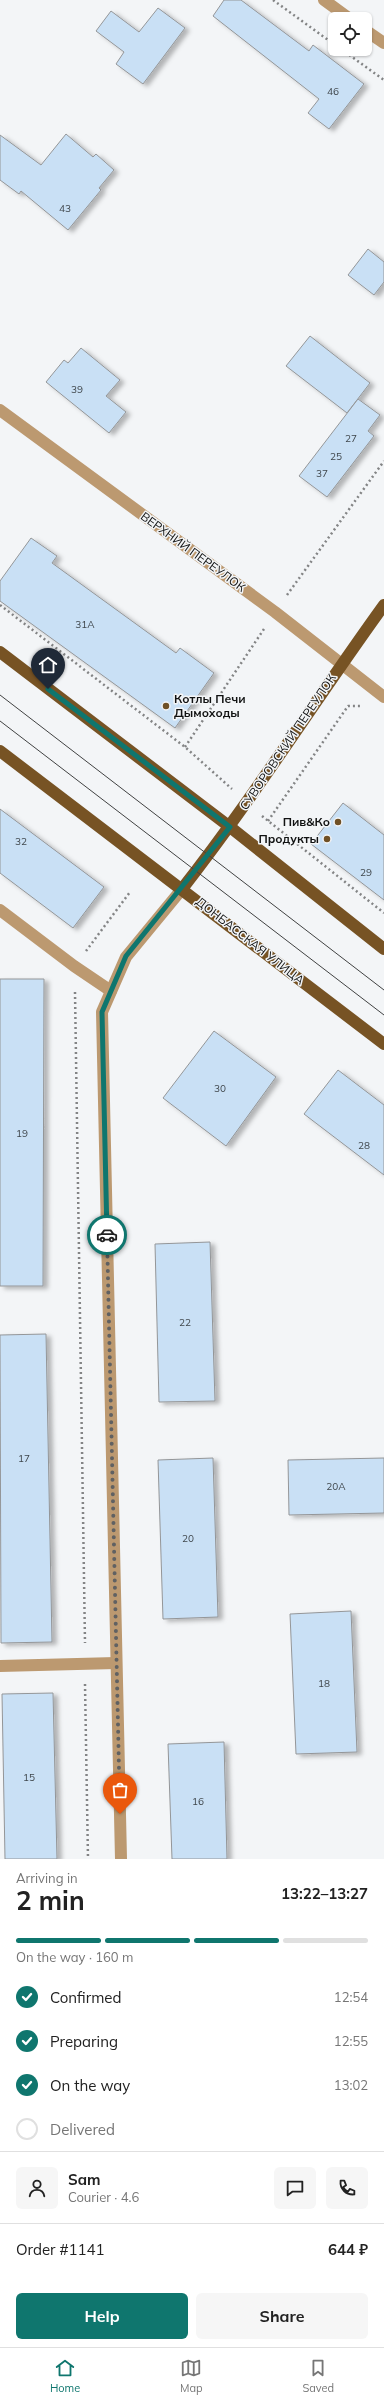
<!DOCTYPE html>
<html lang="en">
<head>
<meta charset="utf-8">
<style>
	body { margin:0; font-family:Mulish,sans-serif; background:#f6f6f6; color:#222; height:100vh; display:flex; flex-direction:column; font-size:15px; white-space:nowrap }
	* { box-sizing:border-box; margin:0 }
	p { font-size:13px; color:#767676 }
	.icon { flex:none; width:22px; height:22px; fill:none; stroke:currentColor; stroke-width:2; stroke-linecap:round; stroke-linejoin:round }
	.map { position:relative; height:1859px; overflow:hidden }
	.sheet { display:flex; flex-direction:column; background:#fff; flex:1 }
	.sheet>* { flex:none }
	.buttons { position:absolute; left:328px; top:12px; display:grid; gap:8px }
	.buttons a { display:grid; place-items:center; width:44px; height:44px; border-radius:6px; background:#fff; box-shadow:0 1px 3px #0004; font-size:20px }
	.pin { position:absolute; display:grid; place-items:center; width:34px; height:34px; color:#fff; margin:-41px -17px; border-radius:50% 50% 50% 0; rotate:-45deg; box-shadow:0 0 4px #0007 }
	.pin .icon { rotate:45deg }
	.courier { position:absolute; display:grid; place-items:center; width:40px; height:40px; margin:-20px; border:3px solid #0f766e; border-radius:50%; background:#fff; color:#222; box-shadow:0 1px 5px #0007 }
	.overview em { font-style:normal; font-weight:700 }
	.overview div { display:flex; flex-direction:column-reverse }
	.overview { display:flex; align-items:center; justify-content:space-between; height:68px; padding:0 16px }
	h1 { font-size:26px; font-weight:700; line-height:30px }
	.bar { display:grid; grid-template-columns:repeat(4,1fr); gap:6px 4px; align-content:center; height:48px; padding:0 16px }
	.bar i { height:5px; border-radius:3px; background:#e0e0e0 }
	.bar .on { background:#0f766e }
	.bar p { grid-column:span 4 }
	.line { display:flex; align-items:center; gap:10px; padding:0 16px; border-top:1px solid #e0e0e0 }
	.line div { flex:1 }
	.round { display:grid; place-items:center; flex:none; width:42px; height:42px; border-radius:6px; background:#f6f6f6 }
	ol { padding:0 16px; list-style:none }
	li { display:flex; align-items:center; gap:12px; height:44px }
	li p { margin-inline-start:auto }
	li .icon { padding:4px; border-radius:50%; background:#0f766e; color:#fff; stroke-width:4 }
	li:last-child { color:#767676 }
	li i { width:22px; height:22px; border:2px solid #e0e0e0; border-radius:50% }
	.action { display:flex; gap:8px; margin-top:auto; padding:8px 16px }
	.action a { flex:1; height:46px; border-radius:6px; background:#0f766e; color:#fff; font-size:16px; font-weight:700; line-height:46px; text-align:center }
	.action a+a { background:#f6f6f6; color:#222 }
	.menu { display:flex; justify-content:space-around; align-items:center; height:56px; border-top:1px solid #e0e0e0; background:#fff; font-size:11px; color:#767676 }
	.menu a { display:grid; justify-items:center; gap:2px }
	.menu .on { color:#0f766e }
	.map>svg:first-child { display:block }
</style>
</head>
<body>
<div class="map">
<svg width="384" height="1859" viewBox="0 0 384 1859">
	<defs>
		<filter id="shadow"><feDropShadow dx="4.5" dy="2.5" stdDeviation="2" flood-color="#0004"/></filter>
	</defs>
	<rect width="100%" height="100%" fill="#f3f5f7"/>
	<g fill="#c9e0f5" stroke="#949698" filter="url(#shadow)">
		<polygon points="224,0 241,0 309,51 313,45 364,84 329,129 308,113 319,99 213,16"/>
		<polygon points="158,8 185,28 143,84 116,64 124,52 96,31 111,11 139,32"/>
		<polygon points="66,134 93,157 96,154 114,170 99,188 101,190 68,230 21,191 19,194 0,180 0,135 41,165"/>
		<polygon points="368,249 384,262 384,282 374,295 348,275"/>
		<polygon points="310,336 370,383 347,413 286,366"/>
		<polygon points="81,348 120,380 106,396 126,412 109,433 46,382 64,360 68,363"/>
		<polygon points="358,399 380,415 368,431 374,436 327,497 299,476"/>
		<polygon points="31,538 57,556 52,563 176,653 180,648 214,673 175,728 0,601 0,581"/>
		<polygon points="343,803 384,835 384,900 311,844"/>
		<polygon points="0,809 104,887 73,928 0,873"/>
		<polygon points="0,979 44,979 43,1286 0,1286"/>
		<polygon points="214,1031 276,1077 226,1146 163,1098"/>
		<polygon points="338,1070 384,1105 384,1175 304,1114"/>
		<polygon points="210,1242 215,1401 159,1402 155,1244"/>
		<polygon points="46,1334 52,1642 1,1643 0,1335"/>
		<polygon points="213,1458 218,1617 163,1619 158,1460"/>
		<polygon points="384,1458 384,1513 289,1515 288,1460"/>
		<polygon points="351,1611 357,1752 296,1754 290,1614"/>
		<polygon points="53,1693 57,1859 5,1859 2,1694"/>
		<polygon points="224,1742 227,1859 172,1859 168,1744"/>
	</g>
	<g fill="none" stroke-linecap="round" stroke-linejoin="round">
		<g stroke="#838485" stroke-width="2.5" stroke-dasharray="2 3" stroke-linecap="butt">
			<polyline points="273,0 335,45"/>
			<polyline points="341,49 384,80"/>
			<polyline points="287,595 384,461"/>
			<polyline points="0,605 185,747 232,789"/>
			<polyline points="185,747 264,629"/>
			<polyline points="262,816 384,913"/>
			<polyline points="268,821 348,706 360,706"/>
			<polyline points="86,951 130,892"/>
			<polyline points="75,992 85,1643"/>
			<polyline points="85,1684 88,1859"/>
		</g>
		<g stroke="#bc9970" stroke-width="12">
			<polyline points="324,0 350,19"/>
			<polyline points="365,30 384,43"/>
			<polyline points="0,410 275,612 384,697"/>
			<polyline points="0,910 74,966 111,991"/>
			<polyline points="0,1666 116,1663"/>
			<polyline points="121,1859 102,1012 126,957 182,889"/>
		</g>
		<g stroke="#775324" stroke-width="12">
			<polyline points="0,652 230,827 384,949"/>
			<polyline points="0,751 384,1044"/>
			<path d="M 182,889 C 254,797 316,699 384,605"/>
		</g>
		<g stroke="#414242" stroke-width="1">
			<polyline points="0,695 384,990"/>
			<polyline points="0,721 384,1015"/>
		</g>
	</g>
	<g fill="none" stroke-linecap="round" stroke-linejoin="round">
		<polyline stroke="#606162" stroke-width="4" stroke-dasharray="0 7.2" points="107,1235 120,1814"/>
		<polyline stroke="#0f766e" stroke-width="5" points="48,689 230,827 126,956 102,1012 107,1235"/>
	</g>
	<g fill="#6f5025" stroke="#f3f5f7" stroke-width="1.5">
		<circle cx="166" cy="706" r="4"/>
		<circle cx="338" cy="822" r="4"/>
		<circle cx="327" cy="839" r="4"/>
	</g>
	<g text-anchor="middle" stroke-width="3" stroke-linejoin="round" paint-order="stroke">
		<g font-size="10" fill="#3f464b">
			<text x="333" y="95">46</text>
			<text x="65" y="212">43</text>
			<text x="77" y="393">39</text>
			<text x="351" y="442">27</text>
			<text x="336" y="460">25</text>
			<text x="322" y="477">37</text>
			<text x="85" y="628">31А</text>
			<text x="21" y="845">32</text>
			<text x="366" y="876">29</text>
			<text x="220" y="1092">30</text>
			<text x="22" y="1137">19</text>
			<text x="364" y="1149">28</text>
			<text x="185" y="1326">22</text>
			<text x="24" y="1462">17</text>
			<text x="336" y="1490">20А</text>
			<text x="188" y="1542">20</text>
			<text x="324" y="1687">18</text>
			<text x="29" y="1781">15</text>
			<text x="198" y="1805">16</text>
		</g>
		<g font-size="12" fill="#111212" stroke="#f3f5f7">
			<text transform="translate(193 552) rotate(36)" y="4">ВЕРХНИЙ ПЕРЕУЛОК</text>
			<text transform="translate(288 742) rotate(-56)" y="4">СУВОРОВСКИЙ ПЕРЕУЛОК</text>
			<text transform="translate(250 941) rotate(38)" y="4">ДОНБАССКАЯ УЛИЦА</text>
		</g>
		<g font-size="12" font-weight="bold" fill="#111212" stroke="#f3f5f7" text-anchor="end">
			<text x="174" y="703" text-anchor="start">Котлы Печи<tspan x="174" dy="14">Дымоходы</tspan></text>
			<text x="330" y="826">Пив&amp;Ко</text>
			<text x="319" y="843">Продукты</text>
		</g>
	</g>
</svg>
<div class="buttons">
<a><svg class="icon" aria-label="locate" viewBox="0 0 24 24"><circle cx="12" cy="12" r="6"/><path d="M12 2v4M12 18v4M2 12h4M18 12h4"/></svg></a>
</div>
<div class="pin" style="left:120px;top:1814px;background:#ea580c"><svg class="icon" aria-label="bag" viewBox="0 0 24 24"><path d="M5 8h14l-1 12H6zM9 8a3 3 0 0 1 6 0"/></svg></div>
<div class="pin" style="left:48px;top:689px;background:#1f2937"><svg class="icon" aria-label="home" viewBox="0 0 24 24"><path d="M3 11l9-7 9 7M6 9v11h12V9"/></svg></div>
<div class="courier" style="left:107px;top:1235px"><svg class="icon" aria-label="car" viewBox="0 0 24 24"><path d="M5 17H2v-5l4-1 3-4h7l3 4 3 1v5h-3M9 17h6M6 11h13"/><circle cx="7" cy="17" r="2"/><circle cx="17" cy="17" r="2"/></svg></div>
</div>
<section class="sheet">
<div class="overview"><div><h1>2 min</h1><p>Arriving in</p></div><em>13:22–13:27</em></div>
<div class="bar"><i class="on"></i><i class="on"></i><i class="on"></i><i></i><p>On the way · 160 m</p></div>
<ol>
<li><svg class="icon" aria-label="check" viewBox="0 0 24 24"><path d="M5 12l5 5 9-10"/></svg>Confirmed<p>12:54</p></li>
<li><svg class="icon" aria-label="check" viewBox="0 0 24 24"><path d="M5 12l5 5 9-10"/></svg>Preparing<p>12:55</p></li>
<li><svg class="icon" aria-label="check" viewBox="0 0 24 24"><path d="M5 12l5 5 9-10"/></svg>On the way<p>13:02</p></li>
<li><i></i>Delivered</li>
</ol>
<div class="line" style="height:72px"><a class="round"><svg class="icon" aria-label="person" viewBox="0 0 24 24"><circle cx="12" cy="8" r="4"/><path d="M4 21q1-7 8-7t8 7"/></svg></a><div><b>Sam</b><p>Courier · 4.6</p></div><a class="round"><svg class="icon" aria-label="chat" viewBox="0 0 24 24"><path d="M4 5h16v11H9l-5 4z"/></svg></a><a class="round"><svg class="icon" aria-label="phone" viewBox="0 0 24 24"><path d="M5 4h4l2 5-3 2q2 4 5 5l2-3 5 2v4C11 20 4 13 5 4z"/></svg></a></div>
<div class="line" style="height:52px"><div>Order #1141</div><b>644 ₽</b></div>
<div class="action"><a>Help</a><a>Share</a></div>
</section>
<nav class="menu">
<a class="on"><svg class="icon" aria-label="home" viewBox="0 0 24 24"><path d="M3 11l9-7 9 7M6 9v11h12V9"/></svg>Home</a>
<a><svg class="icon" aria-label="map" viewBox="0 0 24 24"><path d="M3 6l6-2 6 2 6-2v14l-6 2-6-2-6 2zM9 4v14M15 6v14"/></svg>Map</a>
<a><svg class="icon" aria-label="saved" viewBox="0 0 24 24"><path d="M7 4h10v16l-5-4-5 4z"/></svg>Saved</a>
</nav>
</body>
</html>
